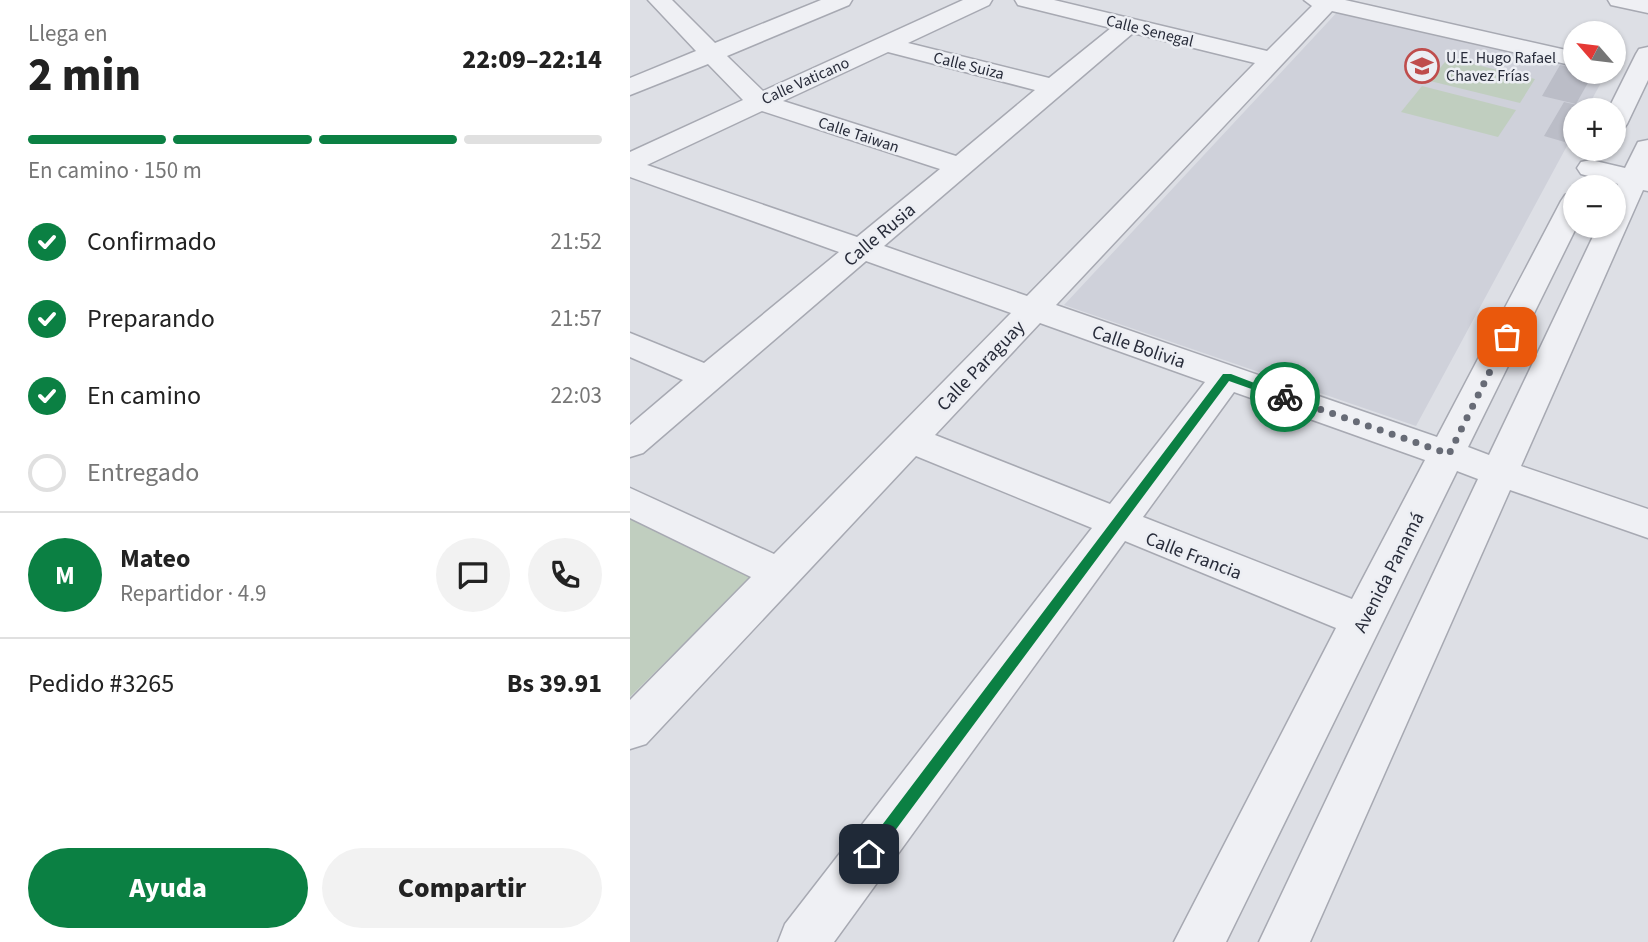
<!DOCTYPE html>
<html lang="es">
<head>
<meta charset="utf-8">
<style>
	body { margin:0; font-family:"Source Sans 3",sans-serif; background:#f2f2f2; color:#222; height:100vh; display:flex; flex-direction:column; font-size:26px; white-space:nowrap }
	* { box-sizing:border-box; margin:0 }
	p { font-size:23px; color:#767676 }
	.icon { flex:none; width:38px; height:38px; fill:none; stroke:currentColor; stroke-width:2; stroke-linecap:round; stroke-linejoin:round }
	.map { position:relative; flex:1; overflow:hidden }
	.sheet { display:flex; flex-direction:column; background:#fff; width:630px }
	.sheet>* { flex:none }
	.needle { width:46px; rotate:298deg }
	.buttons { position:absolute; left:933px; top:21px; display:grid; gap:14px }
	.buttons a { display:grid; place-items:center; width:63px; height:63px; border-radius:50%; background:#fff; box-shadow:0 2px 5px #0004; font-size:35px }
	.pin { position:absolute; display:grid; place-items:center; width:60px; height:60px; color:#fff; margin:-30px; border-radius:14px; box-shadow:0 4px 10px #0006 }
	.courier { position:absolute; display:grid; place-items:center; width:70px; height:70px; margin:-35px; border:5px solid #0b8043; border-radius:50%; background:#fff; color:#222; box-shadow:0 2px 9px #0007 }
	.head em { font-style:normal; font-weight:800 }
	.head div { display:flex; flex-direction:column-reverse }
	.head { display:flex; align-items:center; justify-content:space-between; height:119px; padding:0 28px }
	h1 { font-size:46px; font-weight:800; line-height:52px }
	.bar { display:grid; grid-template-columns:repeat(4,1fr); gap:10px 7px; align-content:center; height:84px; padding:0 28px }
	.bar i { height:9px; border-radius:5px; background:#e0e0e0 }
	.bar .current { background:#0b8043 }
	.bar p { grid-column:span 4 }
	.line { display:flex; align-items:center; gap:18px; padding:0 28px; border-top:2px solid #e0e0e0 }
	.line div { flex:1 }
	.round { display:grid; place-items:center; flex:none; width:74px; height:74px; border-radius:37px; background:#f2f2f2 }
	ol { padding:0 28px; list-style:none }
	li { display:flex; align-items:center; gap:21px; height:77px }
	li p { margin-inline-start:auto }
	li .icon { padding:7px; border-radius:50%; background:#0b8043; color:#fff; stroke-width:4 }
	li:last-child { color:#767676 }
	li i { width:38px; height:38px; border:4px solid #e0e0e0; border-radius:50% }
	.primary-button { display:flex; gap:14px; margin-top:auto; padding:14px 28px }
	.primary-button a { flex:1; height:80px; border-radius:42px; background:#0b8043; color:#fff; font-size:28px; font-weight:800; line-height:80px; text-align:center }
	.primary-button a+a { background:#f2f2f2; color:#222 }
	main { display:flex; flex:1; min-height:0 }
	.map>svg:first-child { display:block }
</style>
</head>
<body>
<main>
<section class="sheet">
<div class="head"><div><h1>2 min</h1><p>Llega en</p></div><em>22:09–22:14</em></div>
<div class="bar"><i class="current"></i><i class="current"></i><i class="current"></i><i></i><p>En camino · 150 m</p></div>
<ol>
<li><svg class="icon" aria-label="check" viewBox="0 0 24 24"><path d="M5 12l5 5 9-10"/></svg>Confirmado<p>21:52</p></li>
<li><svg class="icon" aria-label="check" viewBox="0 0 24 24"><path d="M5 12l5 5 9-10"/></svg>Preparando<p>21:57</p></li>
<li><svg class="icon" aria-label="check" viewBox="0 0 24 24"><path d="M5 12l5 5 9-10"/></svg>En camino<p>22:03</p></li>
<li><i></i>Entregado</li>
</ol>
<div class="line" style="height:126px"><b class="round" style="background:#0b8043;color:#fff">M</b><div><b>Mateo</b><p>Repartidor · 4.9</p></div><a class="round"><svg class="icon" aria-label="chat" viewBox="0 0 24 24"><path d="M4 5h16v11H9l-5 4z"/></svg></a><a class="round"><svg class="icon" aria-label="phone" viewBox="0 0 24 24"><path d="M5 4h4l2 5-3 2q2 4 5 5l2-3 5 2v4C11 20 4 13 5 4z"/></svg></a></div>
<div class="line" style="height:91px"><div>Pedido #3265</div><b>Bs 39.91</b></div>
<div class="primary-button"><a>Ayuda</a><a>Compartir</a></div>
</section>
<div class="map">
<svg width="1018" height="942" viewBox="0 0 1018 942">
	<rect width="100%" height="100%" fill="#dddfe5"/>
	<polygon fill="#cfd1da" points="711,8 945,61 945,72 977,72 956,110 945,110 945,131 786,426 434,305"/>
	<g fill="#c0cebf">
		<polygon points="818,58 905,79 890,103 800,81"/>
		<polygon points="792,86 886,110 868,137 771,112"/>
		<polygon points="0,513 124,574 0,697"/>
	</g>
	<g fill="#bbbdc7">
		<polygon points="930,65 945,68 945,72 964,72 946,104 912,96"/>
		<polygon points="934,102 957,107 956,110 945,110 945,131 938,143 914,136"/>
	</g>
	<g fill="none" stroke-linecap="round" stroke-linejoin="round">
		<g stroke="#a7a9b2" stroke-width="3">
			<g id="minor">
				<path d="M 18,0 L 42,0 L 85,43 L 191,0 L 222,0 L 219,5 L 97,56 L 133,91 L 333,0 L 362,0 L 359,5 L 278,43 L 419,78 L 481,28 L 388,5 L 385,0 L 424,0 L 637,51 L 682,6 L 674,0 L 715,0 L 945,52 L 945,66 L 702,11 L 426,305 L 807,437 L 931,201 L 935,195 L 945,192 L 945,226 L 947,226 L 838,447 L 859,455 L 968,226 L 984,226 L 984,193 L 988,184 L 951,174 L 947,168 L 951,162 L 961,160 L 995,168 L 1008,142 L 1018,140 L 1018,191 L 1013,190 L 891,466 L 1018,509 L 1018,538 L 880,490 L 680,942 L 629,942 L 848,479 L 827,471 L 596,942 L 544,942 L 706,628 L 495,541 L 204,942 L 148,942 L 155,924 L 462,528 L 286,456 L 16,744 L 0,749 L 0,700 L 121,577 L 0,518 L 0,488 L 144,554 L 381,313 L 236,261 L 13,453 L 0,457 L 0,425 L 53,380 L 0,357 L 0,333 L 74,363 L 209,252 L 0,177 L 0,152 L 113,100 L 78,64 L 0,95 L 0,78 L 66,51 ZM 503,33 L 625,63 L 397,296 L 254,246 ZM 258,52 L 405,90 L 326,156 L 153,101 ZM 132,111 L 310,169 L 227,237 L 17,165 ZM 410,323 L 575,382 L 480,504 L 305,435 ZM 604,392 L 795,460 L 722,599 L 513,517 Z"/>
				<polygon points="978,0 1018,0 1018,13 981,5"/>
				<polygon points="1018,47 1018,80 997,124 993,130 984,132 984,110 978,110 1006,54 1009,49"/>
			</g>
		</g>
		<use href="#minor" fill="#eff0f4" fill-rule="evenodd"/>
	</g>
	<polygon fill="#0b8043" points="593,374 601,374 661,397 655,401 599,381 244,859 234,859 231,854 234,849"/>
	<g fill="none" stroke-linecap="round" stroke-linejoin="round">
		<polyline stroke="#676b76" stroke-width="7" stroke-dasharray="0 12.6" points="655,397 819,454 877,337"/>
	</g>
	<defs>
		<g id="school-ring" transform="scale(1.75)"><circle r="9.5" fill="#eceef3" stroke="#bf4d4c" stroke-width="1.5"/><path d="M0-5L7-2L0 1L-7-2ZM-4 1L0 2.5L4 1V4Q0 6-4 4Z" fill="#bf4d4c"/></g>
	</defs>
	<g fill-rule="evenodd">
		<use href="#school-ring" x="792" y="66"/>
	</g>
	<g text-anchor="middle" stroke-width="5" stroke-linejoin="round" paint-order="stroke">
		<g font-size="16" fill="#282c3a" stroke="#eceef3">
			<text transform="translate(520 30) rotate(14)" y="6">Calle Senegal</text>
			<text transform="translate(339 65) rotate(14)" y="6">Calle Suiza</text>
			<text transform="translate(175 80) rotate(-24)" y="6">Calle Vaticano</text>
			<text transform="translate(229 134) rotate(18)" y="6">Calle Taiwan</text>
		</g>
		<g font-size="16" fill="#282c3a" stroke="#eceef3" text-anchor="start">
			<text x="816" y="63">U.E. Hugo Rafael<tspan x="816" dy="18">Chavez Frías</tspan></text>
		</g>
		<g font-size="19" fill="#282c3a" stroke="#eceef3">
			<text transform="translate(249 234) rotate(-40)" y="7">Calle Rusia</text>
			<text transform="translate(509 346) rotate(19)" y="7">Calle Bolivia</text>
			<text transform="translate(350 365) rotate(-46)" y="7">Calle Paraguay</text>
			<text transform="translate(564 555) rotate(21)" y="7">Calle Francia</text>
			<text transform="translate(758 572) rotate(-63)" y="7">Avenida Panamá</text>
		</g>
	</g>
</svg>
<div class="buttons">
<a><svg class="needle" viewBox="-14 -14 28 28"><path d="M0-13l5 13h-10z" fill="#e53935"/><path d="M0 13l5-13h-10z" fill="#767676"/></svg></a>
<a>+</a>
<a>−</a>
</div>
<div class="pin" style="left:877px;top:337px;background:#ea580c"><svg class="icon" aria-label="bag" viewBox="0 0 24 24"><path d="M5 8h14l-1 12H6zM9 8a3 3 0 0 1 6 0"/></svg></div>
<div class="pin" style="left:239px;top:854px;background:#1f2937"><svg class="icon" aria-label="home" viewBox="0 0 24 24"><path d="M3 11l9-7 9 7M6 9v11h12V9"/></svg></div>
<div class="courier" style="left:655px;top:397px"><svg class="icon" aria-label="bike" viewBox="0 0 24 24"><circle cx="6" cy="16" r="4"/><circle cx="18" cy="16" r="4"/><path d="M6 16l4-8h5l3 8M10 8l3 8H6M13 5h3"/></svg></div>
</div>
</main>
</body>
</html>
